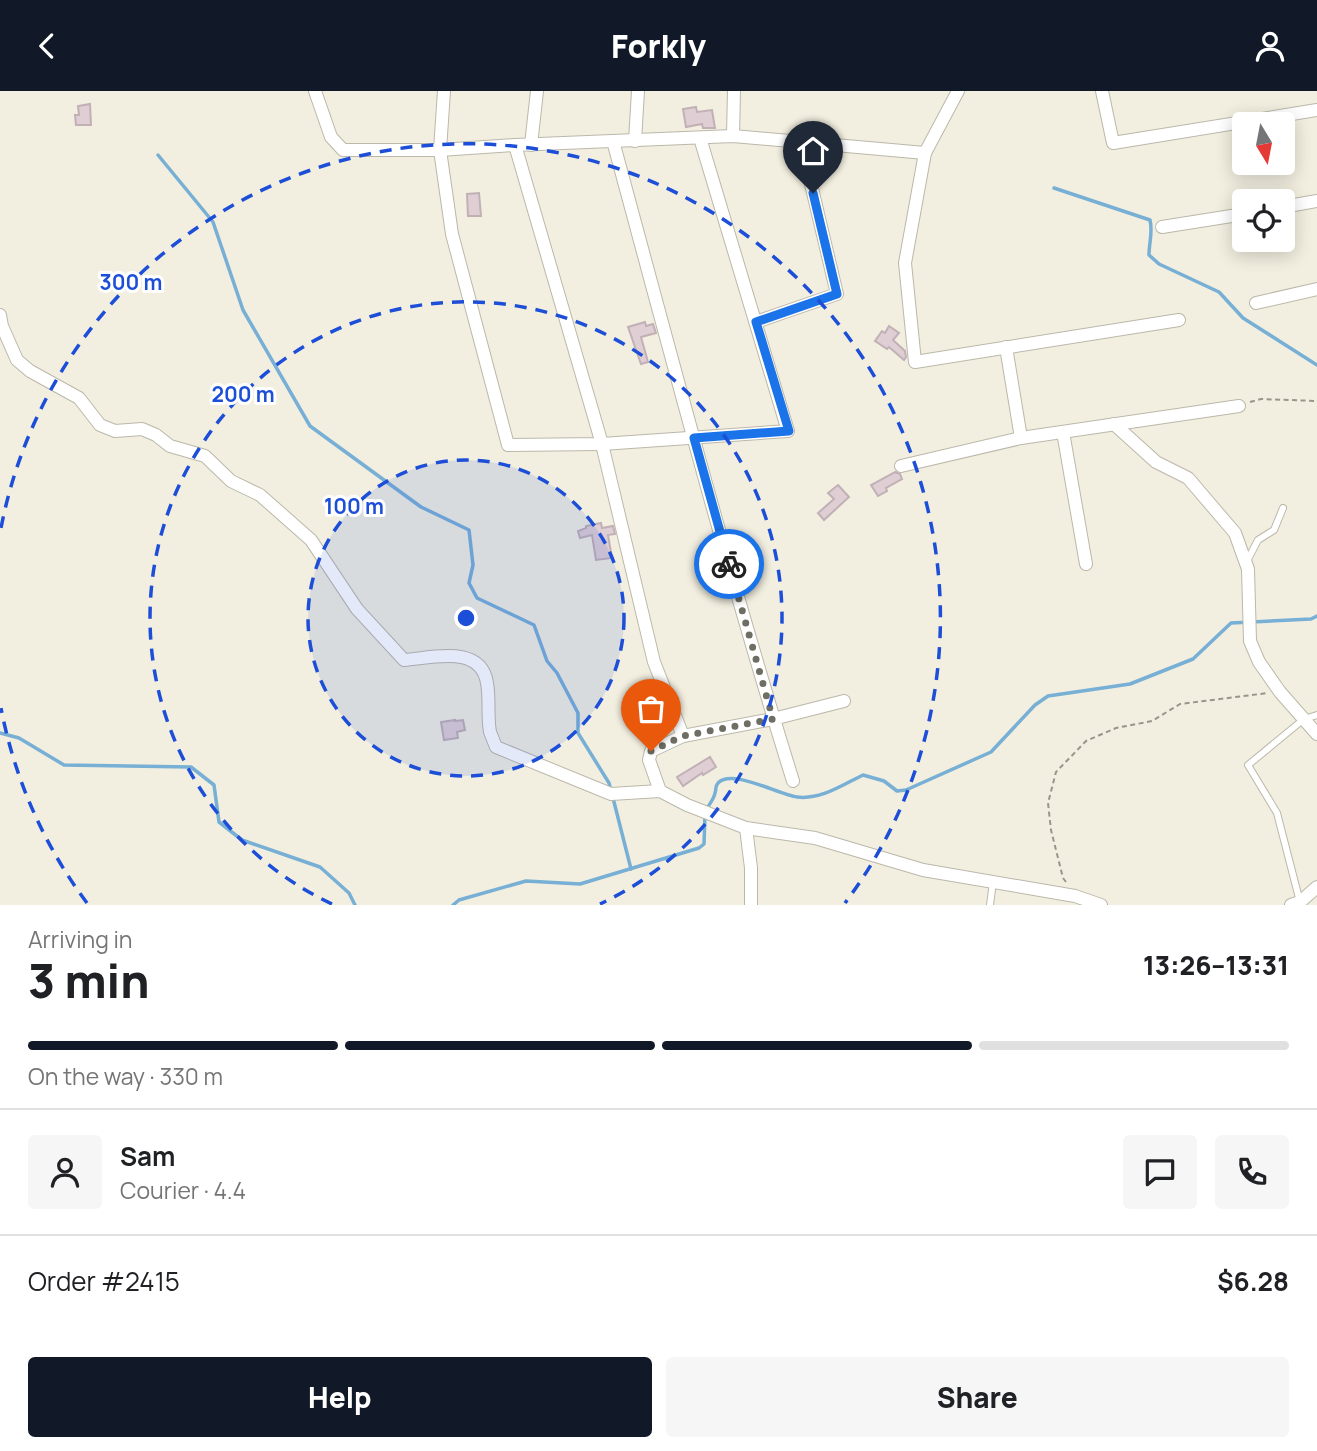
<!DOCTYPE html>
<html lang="en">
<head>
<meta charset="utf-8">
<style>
	body { margin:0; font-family:Manrope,sans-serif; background:#f6f6f6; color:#202124; height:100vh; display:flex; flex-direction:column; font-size:26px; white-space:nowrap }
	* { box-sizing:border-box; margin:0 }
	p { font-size:23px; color:#757577 }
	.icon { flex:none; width:38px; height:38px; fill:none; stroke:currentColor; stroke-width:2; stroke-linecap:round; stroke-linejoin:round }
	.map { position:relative; height:814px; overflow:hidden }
	.side { display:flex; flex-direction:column; background:#fff; flex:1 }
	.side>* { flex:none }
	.needle { width:46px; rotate:170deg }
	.tools { position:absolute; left:1232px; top:21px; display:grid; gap:14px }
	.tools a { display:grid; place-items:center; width:63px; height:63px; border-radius:7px; background:#fff; box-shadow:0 4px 18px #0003; font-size:35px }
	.pin { position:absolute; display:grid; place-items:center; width:60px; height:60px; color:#fff; margin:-72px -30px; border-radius:50% 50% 50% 0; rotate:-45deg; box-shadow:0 0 7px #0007 }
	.pin .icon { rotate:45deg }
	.courier { position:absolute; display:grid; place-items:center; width:70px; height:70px; margin:-35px; border:5px solid #1a73e8; border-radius:50%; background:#fff; color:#222; box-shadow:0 2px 9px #0007 }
	.headline em { font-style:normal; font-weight:800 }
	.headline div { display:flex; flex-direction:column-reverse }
	.headline { display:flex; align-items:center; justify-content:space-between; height:119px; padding:0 28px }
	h1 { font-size:46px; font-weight:800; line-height:52px }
	.bar { display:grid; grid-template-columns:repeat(4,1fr); gap:10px 7px; align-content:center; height:84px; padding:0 28px }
	.bar i { height:9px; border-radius:5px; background:#e0e0e0 }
	.bar .selected { background:#111827 }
	.bar p { grid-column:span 4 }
	.line { display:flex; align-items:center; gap:18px; padding:0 28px; border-top:2px solid #e0e0e0 }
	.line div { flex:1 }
	.round { display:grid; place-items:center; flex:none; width:74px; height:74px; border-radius:7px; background:#f6f6f6 }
	.cta { display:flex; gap:14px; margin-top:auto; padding:14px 28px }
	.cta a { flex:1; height:80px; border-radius:7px; background:#111827; color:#fff; font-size:28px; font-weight:800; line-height:80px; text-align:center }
	.cta a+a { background:#f6f6f6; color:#202124 }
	header { display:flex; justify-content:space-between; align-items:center; height:91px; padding:0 28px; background:#111827; color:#fff; font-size:32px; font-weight:800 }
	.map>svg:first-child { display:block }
</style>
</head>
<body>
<header><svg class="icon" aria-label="back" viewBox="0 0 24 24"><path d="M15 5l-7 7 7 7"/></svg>Forkly<svg class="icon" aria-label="person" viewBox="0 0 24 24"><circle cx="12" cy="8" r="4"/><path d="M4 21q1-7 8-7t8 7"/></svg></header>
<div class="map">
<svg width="1317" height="814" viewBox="0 0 1317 814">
	<rect width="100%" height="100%" fill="#f2efe0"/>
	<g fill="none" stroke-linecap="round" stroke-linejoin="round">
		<g stroke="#77afd5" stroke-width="3.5">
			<polyline points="158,64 213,131 243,219 310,335 421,416 469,439 473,474 469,492 477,507 534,534 547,570 557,582 578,622 578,642 609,692 611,700"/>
			<path d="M 1054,97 L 1150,129 C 1153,141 1149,152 1149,164 L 1159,173 L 1219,201 L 1243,227 L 1317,274"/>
			<polyline points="0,642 19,647 64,674 191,676 214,694 219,731 242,749 320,776 349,802 355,814"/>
			<polyline points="613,707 631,778"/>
			<path d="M 707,717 C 710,713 714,707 715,702 C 717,697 714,697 718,692 C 732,677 779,704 797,706 C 821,709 842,694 863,684 L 884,690 L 897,700 L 906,699 L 991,661 L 1035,614 L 1048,605 L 1130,593 L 1193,568 L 1231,532 L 1311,528 L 1317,525"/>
			<polyline points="453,814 459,809 526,790 580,793 699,757 704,753 705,724"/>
		</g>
	</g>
	<g fill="#dfced4" stroke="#c1b0b6" stroke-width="2">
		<polygon points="90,13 91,34 76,34 75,24 79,24 78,15"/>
		<polygon points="696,16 697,21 712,19 715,37 703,37 702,33 686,36 683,18"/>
		<polygon points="479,102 481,125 468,125 467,103"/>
		<polygon points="645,231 646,235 653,233 656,242 641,246 648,271 641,273 628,236"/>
		<polygon points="889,235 899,242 893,249 905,260 906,266 904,269 889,256 887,258 875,250 882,240 885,242"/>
		<polygon points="895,381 900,383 902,388 886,397 887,400 878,405 871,394"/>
		<polygon points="838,394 849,406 824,429 818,422 834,408 828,402"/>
		<polygon points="601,432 602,437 613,435 615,443 608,444 612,467 596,469 592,444 580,447 578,440 586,437 586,435"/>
		<polygon points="455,629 455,630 463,629 465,639 457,641 458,647 444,649 441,631"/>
		<polygon points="710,666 716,676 703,684 702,682 683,695 677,686"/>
	</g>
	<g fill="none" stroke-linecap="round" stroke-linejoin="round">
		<g stroke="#bbb8aa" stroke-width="8">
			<g id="service">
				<polyline points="1246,472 1258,449 1274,439 1283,417"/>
				<polyline points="1300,811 1277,722 1248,674 1304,628 1317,624"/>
				<polyline points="990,814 993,791"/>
			</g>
		</g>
		<g stroke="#bbb8aa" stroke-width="14">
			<g id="minor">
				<polyline points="315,0 331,46 343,59 440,59 515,54 733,45 925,62"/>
				<polyline points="444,0 440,59 452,143 508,354 602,353 788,340 700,47"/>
				<polyline points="958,0 925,62 905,172 915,271 1179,229"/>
				<polyline points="1102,0 1113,52 1317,19"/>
				<polyline points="733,45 734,0"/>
				<path d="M 613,50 C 671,264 727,478 793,690"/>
				<polyline points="635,50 638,0"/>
				<polyline points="515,54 602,353 654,571 683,645"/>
				<polyline points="531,54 537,0"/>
				<polyline points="1283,116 1317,110"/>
				<polyline points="1162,136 1244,123"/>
				<polyline points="1256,212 1317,198"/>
				<path d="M 0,224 L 2,235 L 17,269 L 30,280 L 79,307 L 100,334 L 115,340 L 142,338 L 156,344 L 170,355 L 205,365 L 231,390 L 260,404 L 311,449 L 357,518 L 404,569 C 432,567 481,553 487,592 C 490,608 487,625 490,641 C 492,646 494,651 496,656 L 611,703 L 660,700 L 687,714 L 746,737 L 815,747 L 923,779 L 1075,805 L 1101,814"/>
				<polyline points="756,231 837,203 801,51"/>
				<polyline points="1006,256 1021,347"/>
				<polyline points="1114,333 1156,371 1188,387 1235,442 1248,478 1250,550 1259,571 1280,601 1317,643"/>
				<polyline points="1063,341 1086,473"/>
				<polyline points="901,375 1021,347 1239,315"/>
				<polyline points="660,700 649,669 651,660 683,645 773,628 844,610"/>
				<polyline points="746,737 751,777 751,814"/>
				<polyline points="1291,814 1300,811 1317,796"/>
			</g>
		</g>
		<g stroke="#98968b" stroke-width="2" stroke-dasharray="5 3.5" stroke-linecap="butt">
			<polyline points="1250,311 1261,308 1317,310"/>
			<polyline points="1066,791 1063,787 1051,739 1048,712 1056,681 1086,650 1116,637 1152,630 1180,613 1268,602"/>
		</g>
		<use href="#service" stroke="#fff" stroke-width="6"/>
		<use href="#minor" stroke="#fff" stroke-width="12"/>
	</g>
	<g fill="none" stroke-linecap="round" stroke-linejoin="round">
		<polyline stroke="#6f6e64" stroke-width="7" stroke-dasharray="0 12.6" points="651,660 683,645 773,628 729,473"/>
		<polyline stroke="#1a73e8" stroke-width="9" points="729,473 694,347 789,340 756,231 837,203 813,102"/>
	</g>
	<circle cx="466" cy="527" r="158" fill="#1d4ed8" fill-opacity=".12"/>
	<g fill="none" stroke="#1d4ed8" stroke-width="3.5" stroke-dasharray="12 9">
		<circle cx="466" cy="527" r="158"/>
		<path d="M332 813A316 316 0 1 1 600 813"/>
		<path d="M87 812A474 474 0 0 1 1 617M1 437A474 474 0 1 1 845 812"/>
	</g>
	<circle cx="466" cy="527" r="10" fill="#1d4ed8" stroke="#fff" stroke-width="3.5"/>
	<g font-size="21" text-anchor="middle" font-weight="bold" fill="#1d4ed8" stroke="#fff" stroke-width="6" stroke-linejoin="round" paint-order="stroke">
		<text x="131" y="199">300 m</text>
		<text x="243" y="311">200 m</text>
		<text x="354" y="423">100 m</text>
	</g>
</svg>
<div class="tools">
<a><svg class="needle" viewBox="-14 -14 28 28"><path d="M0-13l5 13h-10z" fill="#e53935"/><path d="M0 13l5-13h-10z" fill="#757577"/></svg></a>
<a><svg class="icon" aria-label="locate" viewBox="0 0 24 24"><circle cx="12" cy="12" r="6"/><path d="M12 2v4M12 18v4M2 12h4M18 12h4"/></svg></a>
</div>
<div class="pin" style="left:651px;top:660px;background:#ea580c"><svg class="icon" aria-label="bag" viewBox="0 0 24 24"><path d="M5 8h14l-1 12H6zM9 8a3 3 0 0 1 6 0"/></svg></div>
<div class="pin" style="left:813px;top:102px;background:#1f2937"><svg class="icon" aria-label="home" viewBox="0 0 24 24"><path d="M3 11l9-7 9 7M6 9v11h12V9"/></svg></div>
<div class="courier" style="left:729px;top:473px"><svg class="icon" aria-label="bike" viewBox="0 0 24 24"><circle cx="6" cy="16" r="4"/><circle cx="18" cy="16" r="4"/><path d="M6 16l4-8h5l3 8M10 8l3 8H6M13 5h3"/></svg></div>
</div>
<section class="side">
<div class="headline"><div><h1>3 min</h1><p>Arriving in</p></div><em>13:26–13:31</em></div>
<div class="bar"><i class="selected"></i><i class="selected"></i><i class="selected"></i><i></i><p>On the way · 330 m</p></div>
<div class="line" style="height:126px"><a class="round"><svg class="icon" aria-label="person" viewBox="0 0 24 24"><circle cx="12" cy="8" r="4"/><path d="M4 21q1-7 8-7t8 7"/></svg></a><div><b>Sam</b><p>Courier · 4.4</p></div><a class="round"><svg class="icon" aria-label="chat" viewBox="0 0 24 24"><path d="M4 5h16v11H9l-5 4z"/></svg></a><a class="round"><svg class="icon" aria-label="phone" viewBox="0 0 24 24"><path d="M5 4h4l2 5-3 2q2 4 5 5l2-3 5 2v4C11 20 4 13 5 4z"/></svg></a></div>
<div class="line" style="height:91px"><div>Order #2415</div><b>$6.28</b></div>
<div class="cta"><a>Help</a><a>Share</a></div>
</section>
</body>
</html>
